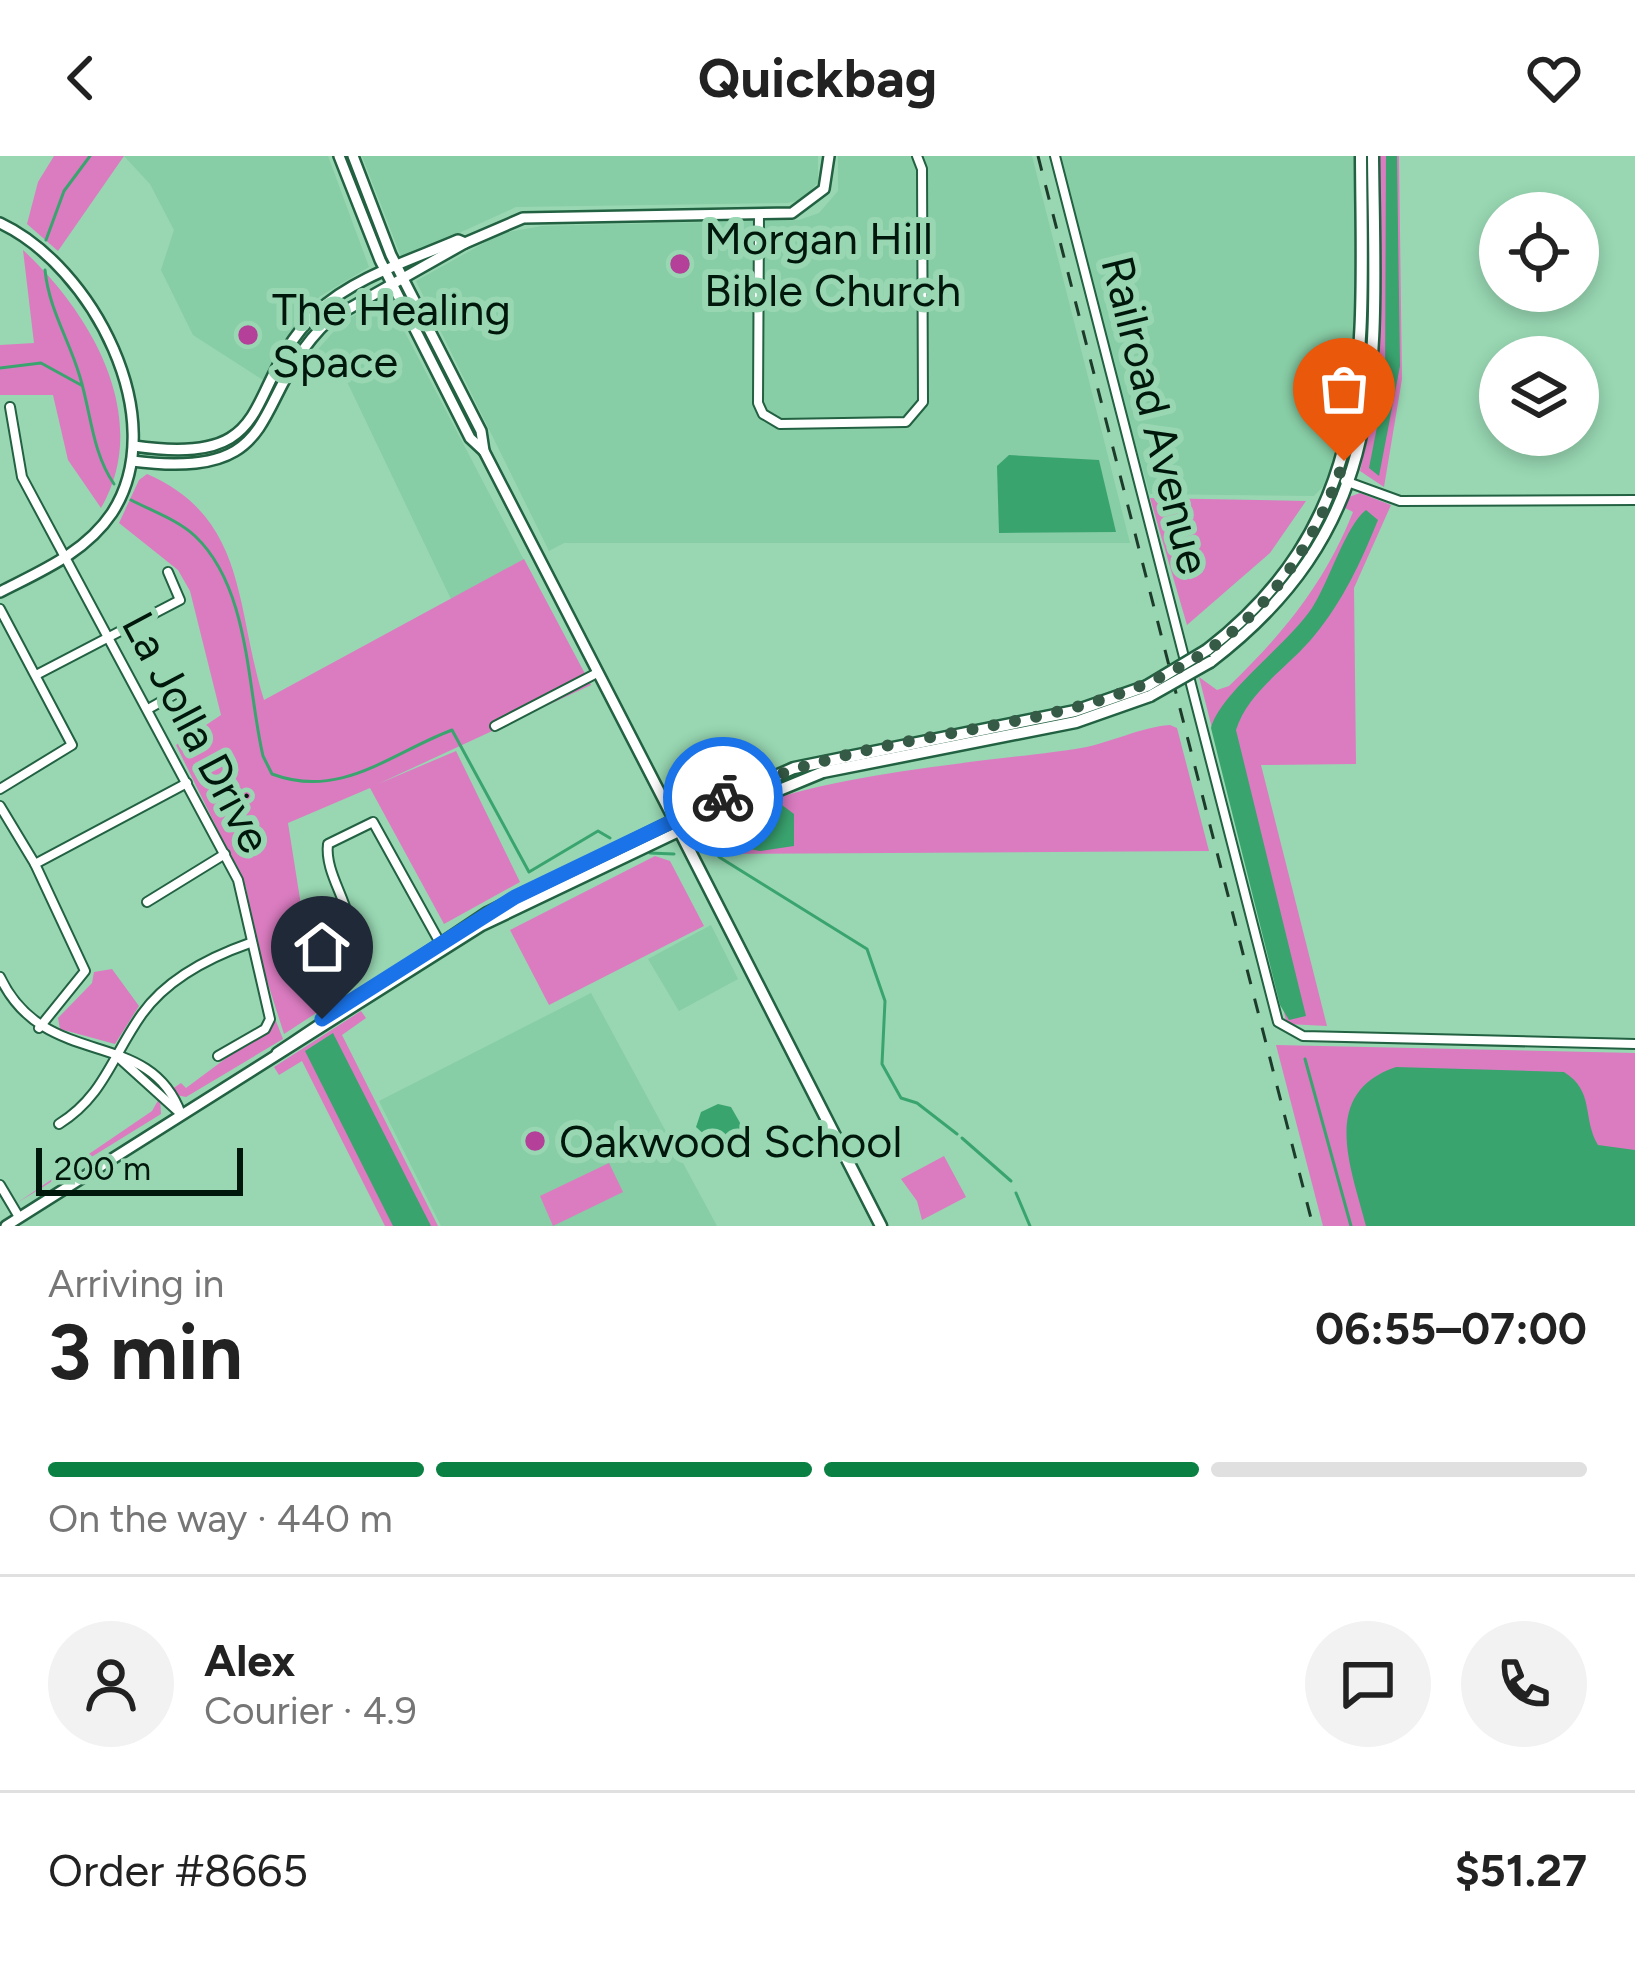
<!DOCTYPE html>
<html lang="en">
<head>
<meta charset="utf-8">
<style>
	body { margin:0; font-family:Figtree,sans-serif; background:#f2f2f2; color:#222; height:100vh; display:flex; flex-direction:column; font-size:45px; white-space:nowrap }
	* { box-sizing:border-box; margin:0 }
	p { font-size:39px; color:#767676 }
	.icon { flex:none; width:66px; height:66px; fill:none; stroke:currentColor; stroke-width:2; stroke-linecap:round; stroke-linejoin:round }
	.map { position:relative; height:1070px; overflow:hidden }
	.side { display:flex; flex-direction:column; background:#fff; flex:1 }
	.side>* { flex:none }
	.controls { position:absolute; left:1479px; top:36px; display:grid; gap:24px }
	.controls a { display:grid; place-items:center; width:120px; height:120px; border-radius:50%; background:#fff; box-shadow:0 6px 18px #0003; font-size:60px }
	.scale { position:absolute; left:36px; bottom:30px; width:207px; box-sizing:border-box; padding-left:12px; border:6px solid #00170b; border-top:0; font-size:33px; line-height:42px; white-space:nowrap; color:#00170b; -webkit-text-stroke:9px #98d7b2; paint-order:stroke }
	.pin { position:absolute; display:grid; place-items:center; width:102px; height:102px; color:#fff; margin:-123px -51px; border-radius:50% 50% 50% 0; rotate:-45deg; box-shadow:0 0 12px #0007 }
	.pin .icon { rotate:45deg }
	.courier { position:absolute; display:grid; place-items:center; width:120px; height:120px; margin:-60px; border:9px solid #1a73e8; border-radius:50%; background:#fff; color:#222; box-shadow:0 3px 15px #0007 }
	.head em { font-style:normal; font-weight:700 }
	.head div { display:flex; flex-direction:column-reverse }
	.head { display:flex; align-items:center; justify-content:space-between; height:204px; padding:0 48px }
	h1 { font-size:78px; font-weight:700; line-height:90px }
	.bar { display:grid; grid-template-columns:repeat(4,1fr); gap:18px 12px; align-content:center; height:144px; padding:0 48px }
	.bar i { height:15px; border-radius:9px; background:#e0e0e0 }
	.bar .current { background:#0b8043 }
	.bar p { grid-column:span 4 }
	.line { display:flex; align-items:center; gap:30px; padding:0 48px; border-top:3px solid #e0e0e0 }
	.line div { flex:1 }
	.round { display:grid; place-items:center; flex:none; width:126px; height:126px; border-radius:63px; background:#f2f2f2 }
	header { display:flex; justify-content:space-between; align-items:center; height:156px; padding:0 48px; background:#fff; font-size:54px; font-weight:700 }
	.map>svg:first-child { display:block }
</style>
</head>
<body>
<header><svg class="icon" aria-label="back" viewBox="0 0 24 24"><path d="M15 5l-7 7 7 7"/></svg>Quickbag<svg class="icon" aria-label="heart" viewBox="0 0 24 24"><path d="M12 20l-8-8c-3-5 5-10 8-4 3-6 11-1 8 4z"/></svg></header>
<div class="map">
<svg width="1635" height="1070" viewBox="0 0 1635 1070">
	<rect width="100%" height="100%" fill="#98d7b2"/>
	<g fill="#87cda5">
		<polygon points="124,0 328,0 369,111 319,141 266,226 193,179 161,114 174,74 150,28"/>
		<polygon points="362,0 818,0 818,26 802,44 787,47 516,51 402,103"/>
		<polygon points="838,0 1032,0 1130,387 564,387 549,395 416,125 502,77 542,70 799,64 819,57 838,35"/>
		<polygon points="1061,0 1387,0 1388,58 1359,56 1354,171 1331,322 1314,340 1150,338 1106,192"/>
		<polygon points="387,142 524,404 451,443 340,211 313,199 342,166"/>
		<polygon points="711,769 738,823 679,855 648,803"/>
		<polygon points="591,837 717,1070 441,1070 379,945"/>
	</g>
	<g fill="#db7cc1">
		<polygon points="54,0 124,0 58,95 27,68 38,26"/>
		<polygon points="1380,0 1399,0 1402,223 1384,331 1360,315 1379,229"/>
		<path d="M 23,94 C 91,157 153,262 101,352 L 68,304 L 53,239 L 0,239 L 0,189 L 34,187 Z"/>
		<path d="M 147,318 C 248,362 235,452 264,544 L 524,403 L 591,529 L 378,628 L 456,595 L 520,726 L 444,768 L 370,632 L 288,667 L 306,781 L 327,850 L 284,878 L 256,790 L 246,731 L 176,589 L 221,559 L 190,435 L 178,414 L 119,367 L 139,324 Z"/>
		<path d="M 1360,337 L 1391,349 L 1354,432 L 1356,608 L 1261,609 L 1327,870 L 1287,868 L 1199,521 L 1217,534 L 1229,530 C 1283,478 1325,427 1353,356 L 1345,352 L 1349,341 Z"/>
		<polygon points="1150,342 1306,345 1270,397 1187,469"/>
		<path d="M 1170,569 L 1177,572 L 1209,695 L 710,698 L 704,686 C 738,620 1009,605 1081,592 C 1110,587 1141,571 1170,569 Z"/>
		<polygon points="655,700 670,705 704,770 549,849 510,774"/>
		<polygon points="112,813 139,850 115,888 60,873 58,862 92,827 94,816"/>
		<polygon points="361,855 366,862 342,879 438,1070 385,1070 302,905 279,919 274,911"/>
		<polygon points="276,865 283,883 186,941 176,939 172,933 181,927 186,932"/>
		<polygon points="1276,889 1635,897 1635,1070 1323,1070"/>
		<polygon points="160,941 161,958 17,1047 152,955"/>
		<polygon points="944,1000 966,1041 922,1064 917,1045 901,1023"/>
		<polygon points="609,1007 623,1036 553,1070 540,1040"/>
	</g>
	<g fill="#3aa46f">
		<polygon points="1386,0 1397,0 1400,210 1379,320 1369,312 1385,230"/>
		<polygon points="1009,299 1099,304 1116,376 999,377 997,310"/>
		<path d="M 1366,354 L 1378,364 C 1361,406 1343,445 1314,480 C 1289,511 1248,535 1236,574 L 1306,860 L 1289,864 L 1280,849 L 1211,572 C 1219,538 1288,488 1312,452 C 1328,428 1346,369 1366,354 Z"/>
		<polygon points="772,649 782,649 794,658 794,690 760,695 735,690 728,672"/>
		<polygon points="333,877 431,1070 393,1070 305,895"/>
		<path d="M 1396,911 L 1564,916 C 1595,935 1582,962 1598,989 L 1635,994 L 1635,1070 L 1366,1070 C 1351,1011 1319,937 1396,911 Z"/>
		<polygon points="718,948 731,951 743,972 730,984 707,981 696,971 701,956"/>
	</g>
	<g fill="none" stroke-linecap="round" stroke-linejoin="round">
		<g stroke="#3aa46f" stroke-width="3">
			<polyline points="46,84 64,35 90,0"/>
			<path d="M 45,114 C 49,154 69,183 80,221 C 91,257 92,296 114,328"/>
			<polyline points="0,212 41,207 81,229"/>
			<path d="M 131,344 C 152,355 178,364 195,380 C 250,432 247,532 263,600 L 272,618 C 341,644 391,597 452,574 L 529,716 L 598,675 L 610,682"/>
			<polyline points="650,697 674,698"/>
			<polyline points="719,701 867,793 885,845 882,908 901,942 917,947 957,978"/>
			<polyline points="1305,903 1351,1070"/>
			<polyline points="962,982 1011,1025"/>
			<polyline points="1016,1037 1030,1070"/>
		</g>
		<g stroke="#226141" stroke-width="12">
			<g id="street">
				<polyline points="1055,0 1278,866 1303,880 1635,888"/>
				<polyline points="759,58 758,247 763,258 780,268 906,266 923,246 922,13 917,0"/>
				<polyline points="10,251 22,321 238,724 270,863 265,873 218,900"/>
				<polyline points="1345,325 1400,345 1635,344"/>
				<polyline points="0,453 72,589 0,633"/>
				<polyline points="38,518 180,444 168,416"/>
				<polyline points="148,553 175,538"/>
				<polyline points="495,570 597,517"/>
				<polyline points="0,650 35,708 85,815 39,872"/>
				<polyline points="35,708 187,627"/>
				<polyline points="147,746 225,698"/>
				<path d="M 348,779 C 355,752 324,720 328,688 L 373,666 L 439,785"/>
				<path d="M 0,821 C 45,916 149,869 181,958"/>
				<polyline points="118,901 181,958"/>
				<path d="M 59,968 C 104,940 112,900 142,858 C 167,823 210,801 250,787"/>
				<polyline points="0,1029 19,1061"/>
			</g>
		</g>
		<g stroke="#226141" stroke-width="14">
			<g id="secondary">
				<polyline points="339,0 380,104 470,282 484,295"/>
				<path d="M 0,67 C 92,110 173,263 112,357 C 85,397 41,415 0,436"/>
				<path d="M 134,290 C 284,312 239,231 317,156 C 354,121 412,104 458,84 L 465,87"/>
				<path d="M 132,305 C 291,325 246,243 329,164 L 465,87 L 523,62 L 792,57 L 824,33 L 829,0"/>
				<polyline points="277,897 486,757 674,664 484,295 481,275 391,99 353,0"/>
				<polyline points="6,1070 481,770 680,675"/>
			</g>
		</g>
		<g stroke="#226141" stroke-width="15">
			<g id="primary">
				<path d="M 1207,494 C 1379,361 1362,195 1361,0"/>
				<path d="M 1210,506 C 1394,366 1375,207 1373,0"/>
				<polyline points="680,675 823,616 1076,566 1150,540"/>
				<polyline points="881,1070 674,664 794,612 1075,555 1147,530"/>
			</g>
		</g>
		<use href="#street" stroke="#fff" stroke-width="8"/>
		<use href="#secondary" stroke="#fff" stroke-width="9"/>
		<use href="#primary" stroke="#fff" stroke-width="10"/>
		<polyline stroke="#1d3b2a" stroke-width="3" stroke-dasharray="15 15" stroke-linecap="butt" points="1038,0 1313,1070"/>
		<g stroke="#226141" stroke-width="15" stroke-linecap="butt">
			<g id="primary-bridge">
				<polyline points="1147,530 1207,494"/>
				<polyline points="1150,540 1210,506"/>
			</g>
		</g>
		<use href="#primary-bridge" stroke="#fff" stroke-width="10"/>
	</g>
	<g fill="none" stroke-linecap="round" stroke-linejoin="round">
		<path stroke="#355a45" stroke-width="12" stroke-dasharray="0 21.6" d="M 723,641 C 963,530 1232,620 1344,305"/>
		<polyline stroke="#1a73e8" stroke-width="15" points="322,863 515,741 723,641"/>
	</g>
	<g fill="#b44099" stroke="#98d7b2" stroke-width="4.5">
		<circle cx="680" cy="108" r="12"/>
		<circle cx="248" cy="179" r="12"/>
		<circle cx="535" cy="985" r="12"/>
	</g>
	<g text-anchor="middle" stroke-width="12" stroke-linejoin="round" paint-order="stroke">
		<g font-size="45" fill="#00170b" stroke="#98d7b2" text-anchor="start">
			<text x="704" y="98">Morgan Hill<tspan x="704" dy="52">Bible Church</tspan></text>
			<text x="272" y="169">The Healing<tspan x="272" dy="52">Space</tspan></text>
			<text x="559" y="1001">Oakwood School</text>
		</g>
		<g font-size="45" fill="#00170b" stroke="#98d7b2">
			<text transform="translate(1156 259) rotate(76)" y="16">Railroad Avenue</text>
			<text transform="translate(197 576) rotate(62)" y="16">La Jolla Drive</text>
		</g>
	</g>
</svg>
<div class="controls">
<a><svg class="icon" aria-label="locate" viewBox="0 0 24 24"><circle cx="12" cy="12" r="6"/><path d="M12 2v4M12 18v4M2 12h4M18 12h4"/></svg></a>
<a><svg class="icon" aria-label="layers" viewBox="0 0 24 24"><path d="M12 4l9 5-9 5-9-5zM3 14l9 5 9-5"/></svg></a>
</div>
<div class="scale">200 m</div>
<div class="pin" style="left:1344px;top:305px;background:#ea580c"><svg class="icon" aria-label="bag" viewBox="0 0 24 24"><path d="M5 8h14l-1 12H6zM9 8a3 3 0 0 1 6 0"/></svg></div>
<div class="pin" style="left:322px;top:863px;background:#1f2937"><svg class="icon" aria-label="home" viewBox="0 0 24 24"><path d="M3 11l9-7 9 7M6 9v11h12V9"/></svg></div>
<div class="courier" style="left:723px;top:641px"><svg class="icon" aria-label="bike" viewBox="0 0 24 24"><circle cx="6" cy="16" r="4"/><circle cx="18" cy="16" r="4"/><path d="M6 16l4-8h5l3 8M10 8l3 8H6M13 5h3"/></svg></div>
</div>
<section class="side">
<div class="head"><div><h1>3 min</h1><p>Arriving in</p></div><em>06:55–07:00</em></div>
<div class="bar"><i class="current"></i><i class="current"></i><i class="current"></i><i></i><p>On the way · 440 m</p></div>
<div class="line" style="height:216px"><a class="round"><svg class="icon" aria-label="person" viewBox="0 0 24 24"><circle cx="12" cy="8" r="4"/><path d="M4 21q1-7 8-7t8 7"/></svg></a><div><b>Alex</b><p>Courier · 4.9</p></div><a class="round"><svg class="icon" aria-label="chat" viewBox="0 0 24 24"><path d="M4 5h16v11H9l-5 4z"/></svg></a><a class="round"><svg class="icon" aria-label="phone" viewBox="0 0 24 24"><path d="M5 4h4l2 5-3 2q2 4 5 5l2-3 5 2v4C11 20 4 13 5 4z"/></svg></a></div>
<div class="line" style="height:156px"><div>Order #8665</div><b>$51.27</b></div>
</section>
</body>
</html>
